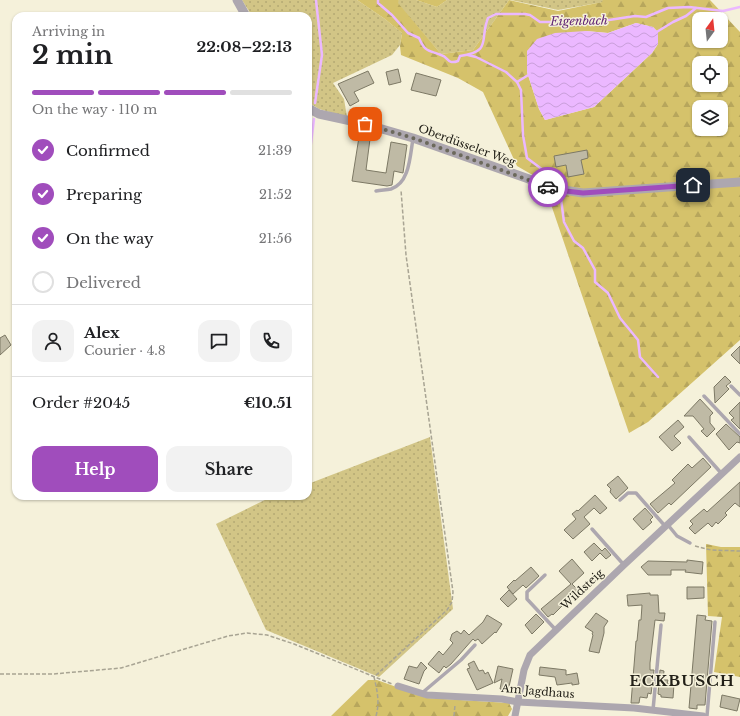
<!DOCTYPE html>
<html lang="en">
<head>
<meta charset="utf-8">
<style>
	body { margin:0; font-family:"Libre Baskerville",serif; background:#f2f2f2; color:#202124; height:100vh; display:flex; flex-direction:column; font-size:15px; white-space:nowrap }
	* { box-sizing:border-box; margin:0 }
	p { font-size:13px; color:#757577 }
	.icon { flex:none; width:22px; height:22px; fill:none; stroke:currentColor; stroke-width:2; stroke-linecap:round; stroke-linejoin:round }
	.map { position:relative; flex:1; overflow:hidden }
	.details { position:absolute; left:12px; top:12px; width:300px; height:488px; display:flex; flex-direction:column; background:#fff; border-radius:12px; box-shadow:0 1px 3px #0004 }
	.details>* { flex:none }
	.needle { width:26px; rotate:15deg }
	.fabs { position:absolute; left:692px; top:12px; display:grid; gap:8px }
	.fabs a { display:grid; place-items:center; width:36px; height:36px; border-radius:8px; background:#fff; box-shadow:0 1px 3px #0004; font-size:20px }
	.pin { position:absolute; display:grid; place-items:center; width:34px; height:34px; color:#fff; margin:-17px; border-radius:8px; box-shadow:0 2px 6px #0006 }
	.courier { position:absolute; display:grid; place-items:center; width:40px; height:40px; margin:-20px; border:3px solid #a04dbc; border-radius:50%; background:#fff; color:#222; box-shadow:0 1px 5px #0007 }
	.headline em { font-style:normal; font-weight:800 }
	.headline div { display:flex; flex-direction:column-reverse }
	.headline { display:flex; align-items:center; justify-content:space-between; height:68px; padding:0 20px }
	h1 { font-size:26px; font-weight:800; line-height:30px }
	.bar { display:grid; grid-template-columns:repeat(4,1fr); gap:6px 4px; align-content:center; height:48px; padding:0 20px }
	.bar i { height:5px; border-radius:3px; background:#e0e0e0 }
	.bar .current { background:#a04dbc }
	.bar p { grid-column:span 4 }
	.line { display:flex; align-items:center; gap:10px; padding:0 20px; border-top:1px solid #e0e0e0 }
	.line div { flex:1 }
	.round { display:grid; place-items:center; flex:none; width:42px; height:42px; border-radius:12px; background:#f2f2f2 }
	ol { padding:0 20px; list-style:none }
	li { display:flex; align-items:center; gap:12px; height:44px }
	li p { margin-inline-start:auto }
	li .icon { padding:4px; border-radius:50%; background:#a04dbc; color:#fff; stroke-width:4 }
	li:last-child { color:#757577 }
	li i { width:22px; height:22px; border:2px solid #e0e0e0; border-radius:50% }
	.action { display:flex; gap:8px; margin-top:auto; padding:8px 20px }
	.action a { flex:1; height:46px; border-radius:12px; background:#a04dbc; color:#fff; font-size:16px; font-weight:800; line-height:46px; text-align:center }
	.action a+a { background:#f2f2f2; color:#202124 }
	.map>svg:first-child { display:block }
</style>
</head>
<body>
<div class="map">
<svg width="740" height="716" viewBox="0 0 740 716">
	<defs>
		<pattern id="grass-dots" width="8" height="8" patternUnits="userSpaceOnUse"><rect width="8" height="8" fill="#d2c586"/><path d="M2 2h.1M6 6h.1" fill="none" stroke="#b4a973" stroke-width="1.8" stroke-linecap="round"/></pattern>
		<pattern id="forest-firs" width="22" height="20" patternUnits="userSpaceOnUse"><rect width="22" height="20" fill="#d5c26b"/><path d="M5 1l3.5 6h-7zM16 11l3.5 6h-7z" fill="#b7a65c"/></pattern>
		<pattern id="water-waves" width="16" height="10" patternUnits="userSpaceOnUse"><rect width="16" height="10" fill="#ebb8ff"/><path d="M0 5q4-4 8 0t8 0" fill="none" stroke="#c99eda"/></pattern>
	</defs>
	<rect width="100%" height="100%" fill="#f5f1da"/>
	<g fill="url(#grass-dots)">
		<polygon points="242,0 357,0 385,19 402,33 400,45 392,55 333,83 344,99 347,117 319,109 308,102 308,16 252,16"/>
		<polygon points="399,0 416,0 437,7 447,0 509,0 473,50 441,54 397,3"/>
		<polygon points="511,0 604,0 603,2 558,10"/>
		<polygon points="430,437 453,609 379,677 266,630 216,524 273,496 308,496 308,484"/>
	</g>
	<g fill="url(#forest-firs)" fill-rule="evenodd">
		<path d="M 357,0 L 399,0 L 398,3 L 441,54 L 473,50 L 509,0 L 558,11 L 602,2 L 603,0 L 710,0 L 740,32 L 740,340 L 648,422 L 629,433 L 543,181 L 517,166 L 483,92 L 458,78 L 401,55 L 400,46 L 402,33 L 385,19 ZM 699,19 L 721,19 L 721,41 L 699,41 ZM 636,23 L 653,27 L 658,32 L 658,44 L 652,53 L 594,107 L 545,120 L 539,109 L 527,72 L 527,51 L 586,31 L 608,33 ZM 699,63 L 721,63 L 721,85 L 699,85 ZM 699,107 L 721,107 L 721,129 L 699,129 Z"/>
		<polygon points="416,0 447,0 437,7"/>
		<polygon points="706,544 721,547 740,547 740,677 714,672 722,617 708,616"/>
		<polygon points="368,680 377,680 427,698 509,703 512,709 508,716 331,716"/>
	</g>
	<polygon fill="url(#water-waves)" points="636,23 653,27 658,32 658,44 652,53 594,107 545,120 539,109 527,72 527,51 537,39 555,33 586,31 608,33"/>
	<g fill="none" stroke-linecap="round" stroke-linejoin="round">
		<g stroke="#ebb8ff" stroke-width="2.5">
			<path d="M 378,0 L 378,3 L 392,15 L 408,33 L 419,38 C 425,52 428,50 441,55 C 449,57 447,65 458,61 L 460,56 C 493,51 479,40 488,18 L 496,14 L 525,14 L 530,15 L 540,22 L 554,22 L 559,19 L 609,20 L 635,16 L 646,17 L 668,8 L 689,7 L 723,11 L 740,7"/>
			<polyline points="655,33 673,22 686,16 696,8"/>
			<polyline points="468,55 476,57 506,72 517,82 530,74"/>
			<polyline points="517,82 521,90 523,135 527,158 555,179"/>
			<polyline points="315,103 322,55 316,0"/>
			<polyline points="308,167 314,119"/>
			<polyline points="308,176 310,188 308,191"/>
			<polyline points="561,199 564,222 574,241 583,248 595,270 595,282 608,293 620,318 638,340 640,357 658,377"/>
		</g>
	</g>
	<g fill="#bfbaa5" stroke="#7d7965">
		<polygon points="398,69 401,82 389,85 386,72"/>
		<polygon points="368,71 374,83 354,92 359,101 350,106 338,84"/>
		<polygon points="416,73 441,80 436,96 411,90"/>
		<polygon points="359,137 370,139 366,170 386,173 391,142 407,145 403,173 394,171 392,185 387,186 352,181"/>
		<polygon points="587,150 588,158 581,160 584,174 568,177 566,165 556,167 554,156"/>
		<polygon points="5,335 11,345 0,355 0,338"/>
		<polygon points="740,346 740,364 731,355"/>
		<polygon points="725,376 731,382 726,386 729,389 715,403 714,387"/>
		<polygon points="700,399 713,413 710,416 710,423 715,429 707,437 701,431 704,429 693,416 684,416"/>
		<polygon points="740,402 740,429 731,420 734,418 729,413"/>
		<polygon points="678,420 684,427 674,436 681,443 672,451 659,437"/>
		<polygon points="726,424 740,437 740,443 737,442 729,450 716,434"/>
		<polygon points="703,458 711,467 671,505 669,503 658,513 650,504 675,483 672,480 688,464 692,468"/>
		<polygon points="618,476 628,488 616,499 610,492 611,489 607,485"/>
		<polygon points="740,482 740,507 735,503 725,513 727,515 718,524 716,522 712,527 708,523 695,534 689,528 693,524 690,521 704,509 707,512"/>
		<polygon points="595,495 607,508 600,514 594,508 584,517 590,524 573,539 564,530 576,519 572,514 577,510 578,511"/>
		<polygon points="645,508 653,517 650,520 652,522 643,530 633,519"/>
		<polygon points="594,543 602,551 605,548 611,555 606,559 600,553 592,561 584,552"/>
		<polygon points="572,559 584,573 572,584 578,590 553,615 552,614 548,617 541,609 571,584 559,571"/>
		<polygon points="687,560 703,562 702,574 685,572 686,570 671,570 671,575 648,575 641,567 648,561 687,562"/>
		<polygon points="531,567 539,576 526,588 523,585 513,594 507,587 514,580 515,581"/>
		<polygon points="687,587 704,587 704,598 687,599"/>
		<polygon points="509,590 517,599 508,607 500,599"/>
		<polygon points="650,593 650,595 658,595 659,613 665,613 664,621 655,620 650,663 650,670 654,670 651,694 648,693 647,698 640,697 639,703 631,703 636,641 637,641 639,620 641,620 642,605 628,606 627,595"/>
		<polygon points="596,613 608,621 604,627 604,633 599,653 589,651 593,635 592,634 593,632 585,627"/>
		<polygon points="536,614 544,622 532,634 525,625"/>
		<polygon points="487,615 502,624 496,633 495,632 482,644 478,639 475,641 473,639 451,664 446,668 444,666 439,673 428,664 439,651 443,655 453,643 450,640 452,634 457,631 461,634 464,630 469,635 483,622"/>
		<polygon points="697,615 706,616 705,620 712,621 705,705 697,705 697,709 689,708"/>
		<polygon points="474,661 479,671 483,670 485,674 488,672 493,683 477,690 467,669 470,668 468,664"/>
		<polygon points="421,662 427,668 424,671 419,684 404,679 409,666 417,668"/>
		<polygon points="498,666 513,669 508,691 500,689 502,679 494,683"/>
		<polygon points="540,667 566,670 566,675 577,673 579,684 572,685 572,683 557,685 555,677 539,675"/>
		<polygon points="660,670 664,671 663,680 668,680 667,684 674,684 673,698 661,697 661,695 658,694"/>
		<polygon points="722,695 740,699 737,711 720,707"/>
	</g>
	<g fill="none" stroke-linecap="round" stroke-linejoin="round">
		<g stroke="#a8a493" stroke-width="1.5" stroke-dasharray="4 2" stroke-linecap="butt">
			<polyline points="695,546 711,550 740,551"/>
			<polyline points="0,674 53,674 121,668 228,636 247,633 267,635 294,644 392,684"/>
			<path d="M 376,716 C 380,702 377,690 374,677 L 447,610 L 452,602 L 453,592 L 406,255 L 401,190"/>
			<polyline points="454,716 455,705"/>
		</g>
		<g stroke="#ada7af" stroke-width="3.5">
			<path d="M 376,191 C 381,190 386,190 391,189 C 410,183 410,155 413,139"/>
			<polyline points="731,386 740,395"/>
			<polyline points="704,396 740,434"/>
			<polyline points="689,437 722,474"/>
			<polyline points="620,500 628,493 636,493 665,526"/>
			<polyline points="668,525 677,536 690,543"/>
			<polyline points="592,529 624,565"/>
			<polyline points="545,575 527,592 527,599 555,629"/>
			<polyline points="422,693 461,660 475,645"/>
			<polyline points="653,710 661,625"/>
			<polyline points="707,716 715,622"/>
		</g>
		<g stroke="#ada7af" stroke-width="7">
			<polyline points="398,686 427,695 502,699 518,702 634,708 703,716"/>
			<polyline points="515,716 524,670 530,655 624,565 740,457"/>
		</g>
		<g stroke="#ada7af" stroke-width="9">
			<polyline points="237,0 246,16"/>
			<polyline points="308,108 319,114 365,124 413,138 557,189 583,193 740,182"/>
		</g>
	</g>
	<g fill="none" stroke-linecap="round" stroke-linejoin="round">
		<polyline stroke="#6c695c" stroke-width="4" stroke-dasharray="0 7.2" points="365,124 413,138 548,187"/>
		<polyline stroke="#a04dbc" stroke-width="5" points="548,187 557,190 583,193 693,185"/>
	</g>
	<g text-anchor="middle" stroke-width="3" stroke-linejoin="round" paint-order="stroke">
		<g font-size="11" fill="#222018" stroke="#f5f1da">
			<text transform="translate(467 145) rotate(20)" y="4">Oberdüsseler Weg</text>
			<text transform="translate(582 589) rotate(-43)" y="4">Wildsteig</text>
			<text transform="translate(538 691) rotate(5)" y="4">Am Jagdhaus</text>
		</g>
		<g font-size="12" font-style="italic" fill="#622576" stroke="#f5f1da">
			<text transform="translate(579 21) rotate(-1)" y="4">Eigenbach</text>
		</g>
		<g font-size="15" font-weight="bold" letter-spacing="1" fill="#222018" stroke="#f5f1da">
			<text x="682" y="686">ECKBUSCH</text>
		</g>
	</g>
</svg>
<div class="fabs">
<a><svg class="needle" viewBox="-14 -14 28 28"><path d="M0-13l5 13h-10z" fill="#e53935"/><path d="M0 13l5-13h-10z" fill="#757577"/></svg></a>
<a><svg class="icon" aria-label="locate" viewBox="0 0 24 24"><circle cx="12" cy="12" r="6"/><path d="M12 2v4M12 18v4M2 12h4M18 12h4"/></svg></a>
<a><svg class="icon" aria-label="layers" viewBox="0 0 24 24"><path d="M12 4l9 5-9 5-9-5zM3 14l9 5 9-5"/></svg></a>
</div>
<div class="pin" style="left:365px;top:124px;background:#ea580c"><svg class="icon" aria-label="bag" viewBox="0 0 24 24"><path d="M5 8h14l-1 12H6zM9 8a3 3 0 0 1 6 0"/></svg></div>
<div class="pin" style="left:693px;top:185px;background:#1f2937"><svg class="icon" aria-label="home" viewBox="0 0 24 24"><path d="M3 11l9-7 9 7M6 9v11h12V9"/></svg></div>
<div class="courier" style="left:548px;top:187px"><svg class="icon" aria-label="car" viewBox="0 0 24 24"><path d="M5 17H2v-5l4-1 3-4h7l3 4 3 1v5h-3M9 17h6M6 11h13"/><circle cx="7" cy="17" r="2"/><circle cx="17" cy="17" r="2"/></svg></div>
<section class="details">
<div class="headline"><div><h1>2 min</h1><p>Arriving in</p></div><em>22:08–22:13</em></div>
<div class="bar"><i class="current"></i><i class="current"></i><i class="current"></i><i></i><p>On the way · 110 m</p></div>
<ol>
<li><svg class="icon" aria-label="check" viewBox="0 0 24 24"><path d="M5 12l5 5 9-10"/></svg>Confirmed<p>21:39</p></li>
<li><svg class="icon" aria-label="check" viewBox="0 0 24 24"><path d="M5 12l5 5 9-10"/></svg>Preparing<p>21:52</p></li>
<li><svg class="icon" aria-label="check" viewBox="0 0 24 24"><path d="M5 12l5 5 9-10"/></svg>On the way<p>21:56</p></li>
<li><i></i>Delivered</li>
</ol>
<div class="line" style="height:72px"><a class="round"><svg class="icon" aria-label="person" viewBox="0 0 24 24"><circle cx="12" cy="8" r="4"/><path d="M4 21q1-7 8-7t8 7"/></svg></a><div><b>Alex</b><p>Courier · 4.8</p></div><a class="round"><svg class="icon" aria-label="chat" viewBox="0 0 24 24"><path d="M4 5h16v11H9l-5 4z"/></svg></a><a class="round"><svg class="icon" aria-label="phone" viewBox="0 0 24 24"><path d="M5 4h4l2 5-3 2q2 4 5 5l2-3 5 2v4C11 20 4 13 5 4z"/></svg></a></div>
<div class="line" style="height:52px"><div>Order #2045</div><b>€10.51</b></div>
<div class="action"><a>Help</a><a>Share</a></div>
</section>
</div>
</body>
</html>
